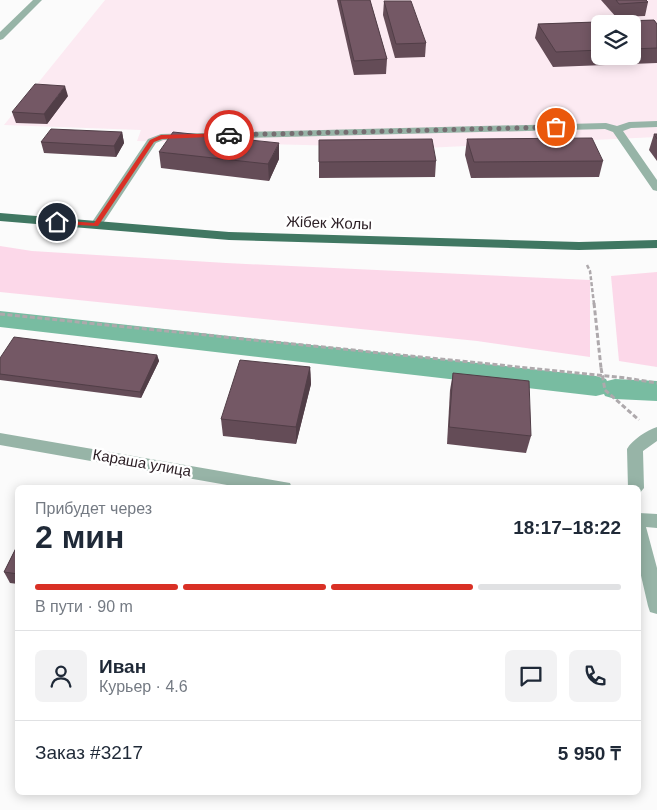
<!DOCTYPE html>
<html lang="ru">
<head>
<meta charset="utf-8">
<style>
	body { margin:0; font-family:Helvetica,sans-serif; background:#f2f2f3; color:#1f2937; height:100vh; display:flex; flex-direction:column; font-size:19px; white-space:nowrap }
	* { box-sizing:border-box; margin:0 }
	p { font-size:16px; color:#747a83 }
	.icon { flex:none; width:28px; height:28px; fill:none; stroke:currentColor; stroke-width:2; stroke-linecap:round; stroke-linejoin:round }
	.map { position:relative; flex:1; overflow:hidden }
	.panel { position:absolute; left:15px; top:485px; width:626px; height:310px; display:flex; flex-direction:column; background:#fff; border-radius:8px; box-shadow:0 2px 12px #0003 }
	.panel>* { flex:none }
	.fabs { position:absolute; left:591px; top:15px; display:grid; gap:10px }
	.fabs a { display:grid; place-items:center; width:50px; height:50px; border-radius:8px; background:#fff; box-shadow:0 2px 12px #0003; font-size:25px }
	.pin { position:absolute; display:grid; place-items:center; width:42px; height:42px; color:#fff; margin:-21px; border:2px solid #fff; border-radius:50%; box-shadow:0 1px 5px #0007 }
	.courier { position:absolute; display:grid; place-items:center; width:50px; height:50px; margin:-25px; border:4px solid #d93025; border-radius:50%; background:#fff; color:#222; box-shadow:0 1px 6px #0007 }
	.summary em { font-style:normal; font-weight:600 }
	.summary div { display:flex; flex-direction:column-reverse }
	.summary { display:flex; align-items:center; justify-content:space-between; height:85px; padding:0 20px }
	h1 { font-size:32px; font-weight:600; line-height:38px }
	.bar { display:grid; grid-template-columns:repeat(4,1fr); gap:8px 5px; align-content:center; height:60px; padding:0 20px }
	.bar i { height:6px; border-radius:4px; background:#e0e1e3 }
	.bar .current { background:#d93025 }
	.bar p { grid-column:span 4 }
	.line { display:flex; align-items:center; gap:12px; padding:0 20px; border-top:1px solid #e0e1e3 }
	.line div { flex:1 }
	.round { display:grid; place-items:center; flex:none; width:52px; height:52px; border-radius:8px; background:#f2f2f3 }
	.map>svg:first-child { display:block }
</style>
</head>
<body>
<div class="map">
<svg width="657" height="810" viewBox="0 0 657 810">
	<rect width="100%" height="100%" fill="#fbfbfb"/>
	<path fill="#fceaf2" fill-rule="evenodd" d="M 105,0 L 657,0 L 657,137 L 424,148 L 137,141 L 141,130 L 4,125 ZM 600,24 L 632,24 L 632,56 L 600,56 Z"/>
	<g fill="#fcd8e9">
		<polygon points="0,246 32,251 226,263 590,280 590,357 477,341 0,292"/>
		<polygon points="657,272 657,367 619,361 611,276"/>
	</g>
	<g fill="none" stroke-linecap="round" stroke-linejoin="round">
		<polygon fill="#78bca1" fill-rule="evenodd" points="0,311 596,376 606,379 607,381 615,379 657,381 657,401 615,399 605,396 604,394 596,396 0,327"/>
		<polyline stroke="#aea9ac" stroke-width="2.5" stroke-dasharray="4 2" stroke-linecap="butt" points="587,265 590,271 594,304"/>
		<g stroke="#aea9ac" stroke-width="3" stroke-dasharray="5 2.5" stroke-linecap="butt">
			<polyline points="594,303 601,368"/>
			<polyline points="0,314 626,378 657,383"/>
			<polyline points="605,390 639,420"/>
		</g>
		<g fill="#97b4a7" fill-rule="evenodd">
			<polygon points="33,0 42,0 3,39 0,40 0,32"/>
			<polygon points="657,121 657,127 631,128 623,131 657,180 657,191 653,190 613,132 605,129 163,140 156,143 100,228 92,228 90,225 148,139 161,134 606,123 617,126 629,122"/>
			<path d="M 657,427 L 657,441 L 643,451 L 644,488 L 639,494 L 639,488 L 628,488 L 627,449 C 632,440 647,430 657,427 Z"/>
			<polygon points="0,433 284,482 290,483 292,488 244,488 0,445"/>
			<polygon points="639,513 657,514 657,528 646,527 657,568 657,614 650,612 648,606 639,567"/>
		</g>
		<polygon fill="#407762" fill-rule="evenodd" points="0,213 229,232 579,242 657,240 657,248 579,250 229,240 0,221"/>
		<polyline stroke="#aea9ac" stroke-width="3" stroke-dasharray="5 2.5" stroke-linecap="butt" points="601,368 605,390"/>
	</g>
	<g fill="#644c57" fill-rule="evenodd">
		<polygon points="337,0 370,0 387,59 386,74 354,75"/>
		<polygon points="601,0 646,0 648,2 645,16 616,17"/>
		<polygon points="384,1 426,43 425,57 395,58 383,15"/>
		<path d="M 654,20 L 657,24 L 657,63 L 553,67 L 535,38 L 538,24 ZM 600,24 L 632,24 L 632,56 L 600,56 Z"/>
		<polygon points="68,96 47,124 16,123 12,112"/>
		<polygon points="122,132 124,143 116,157 44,153 41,142"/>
		<polygon points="654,134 657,134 657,161 649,150"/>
		<polygon points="467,139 603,161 599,177 471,178 465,155"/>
		<polygon points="319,140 436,161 435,177 319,178"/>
		<polygon points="159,152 279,159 269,181 161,168"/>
		<polygon points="157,355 159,361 141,398 0,380 0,358"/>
		<polygon points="310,367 311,384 296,444 223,436 221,419"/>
		<polygon points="453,373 531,436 526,453 447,444 450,390"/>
		<polygon points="18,544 18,584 10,583 4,572"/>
	</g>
	<g fill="#513e47">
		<polygon points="65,86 68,96 47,124 44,114"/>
		<polygon points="122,132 124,143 116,157 114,146"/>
		<polygon points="279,143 279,159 269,181 268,164"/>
		<polygon points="157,355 159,361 141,398 140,392"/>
		<polygon points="310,367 311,384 296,444 296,427"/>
	</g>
	<g fill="#745865" stroke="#513e47">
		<polygon points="340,0 370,0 387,59 354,61"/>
		<polygon points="616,0 646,0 648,2 619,4"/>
		<polygon points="384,1 411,1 426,43 396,44"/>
		<polygon points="654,20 657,24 657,48 632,49 632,24 600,24 600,50 556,52 538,24"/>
		<polygon points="35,84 65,86 44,114 12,112"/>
		<polygon points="51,129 122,132 114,146 41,142"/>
		<polygon points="173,132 279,143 268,164 159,152"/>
		<polygon points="654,134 657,134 657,139"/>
		<polygon points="592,138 603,161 474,162 467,139"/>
		<polygon points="432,139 436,161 319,162 319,140"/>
		<polygon points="14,337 157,355 140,392 0,374 0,358"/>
		<polygon points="240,360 310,367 296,427 221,419"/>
		<polygon points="453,373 529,381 531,436 449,427"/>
		<polygon points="18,544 18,574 4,572"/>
	</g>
	<polygon fill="#d93025" points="229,133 231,136 162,139 154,142 98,226 57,224 54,222 57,220 94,223 150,140 161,135"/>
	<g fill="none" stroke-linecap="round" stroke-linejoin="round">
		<polyline stroke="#766d71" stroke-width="5" stroke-dasharray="0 9" points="229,135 556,127"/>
	</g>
	<g text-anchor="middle" stroke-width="5" stroke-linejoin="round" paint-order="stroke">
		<g font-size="15" fill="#2e2127" stroke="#fff">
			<text transform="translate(329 223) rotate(2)" y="5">Жібек Жолы</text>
			<text transform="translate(142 463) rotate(10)" y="5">Караша улица</text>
		</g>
	</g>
</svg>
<div class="fabs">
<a><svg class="icon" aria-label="layers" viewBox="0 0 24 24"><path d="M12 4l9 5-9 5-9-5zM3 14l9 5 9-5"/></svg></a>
</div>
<div class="pin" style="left:556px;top:127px;background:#ea580c"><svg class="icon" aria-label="bag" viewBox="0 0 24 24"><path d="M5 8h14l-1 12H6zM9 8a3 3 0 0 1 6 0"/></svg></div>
<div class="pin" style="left:57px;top:222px;background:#1f2937"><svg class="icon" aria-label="home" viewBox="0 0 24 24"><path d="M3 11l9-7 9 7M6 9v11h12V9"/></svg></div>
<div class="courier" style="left:229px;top:135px"><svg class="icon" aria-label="car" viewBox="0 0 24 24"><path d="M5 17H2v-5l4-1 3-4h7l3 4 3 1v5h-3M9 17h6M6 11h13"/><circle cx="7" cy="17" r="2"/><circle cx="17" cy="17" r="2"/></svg></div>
<section class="panel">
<div class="summary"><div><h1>2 мин</h1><p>Прибудет через</p></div><em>18:17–18:22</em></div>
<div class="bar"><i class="current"></i><i class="current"></i><i class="current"></i><i></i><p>В пути · 90 m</p></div>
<div class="line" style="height:90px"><a class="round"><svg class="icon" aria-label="person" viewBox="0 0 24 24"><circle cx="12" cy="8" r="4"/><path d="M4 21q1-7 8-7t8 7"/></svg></a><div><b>Иван</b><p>Курьер · 4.6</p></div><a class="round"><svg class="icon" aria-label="chat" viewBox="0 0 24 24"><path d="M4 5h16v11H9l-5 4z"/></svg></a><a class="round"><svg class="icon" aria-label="phone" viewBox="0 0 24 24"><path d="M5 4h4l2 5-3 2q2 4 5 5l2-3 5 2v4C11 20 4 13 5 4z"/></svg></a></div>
<div class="line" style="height:65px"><div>Заказ #3217</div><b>5 950 ₸</b></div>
</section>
</div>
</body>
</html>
